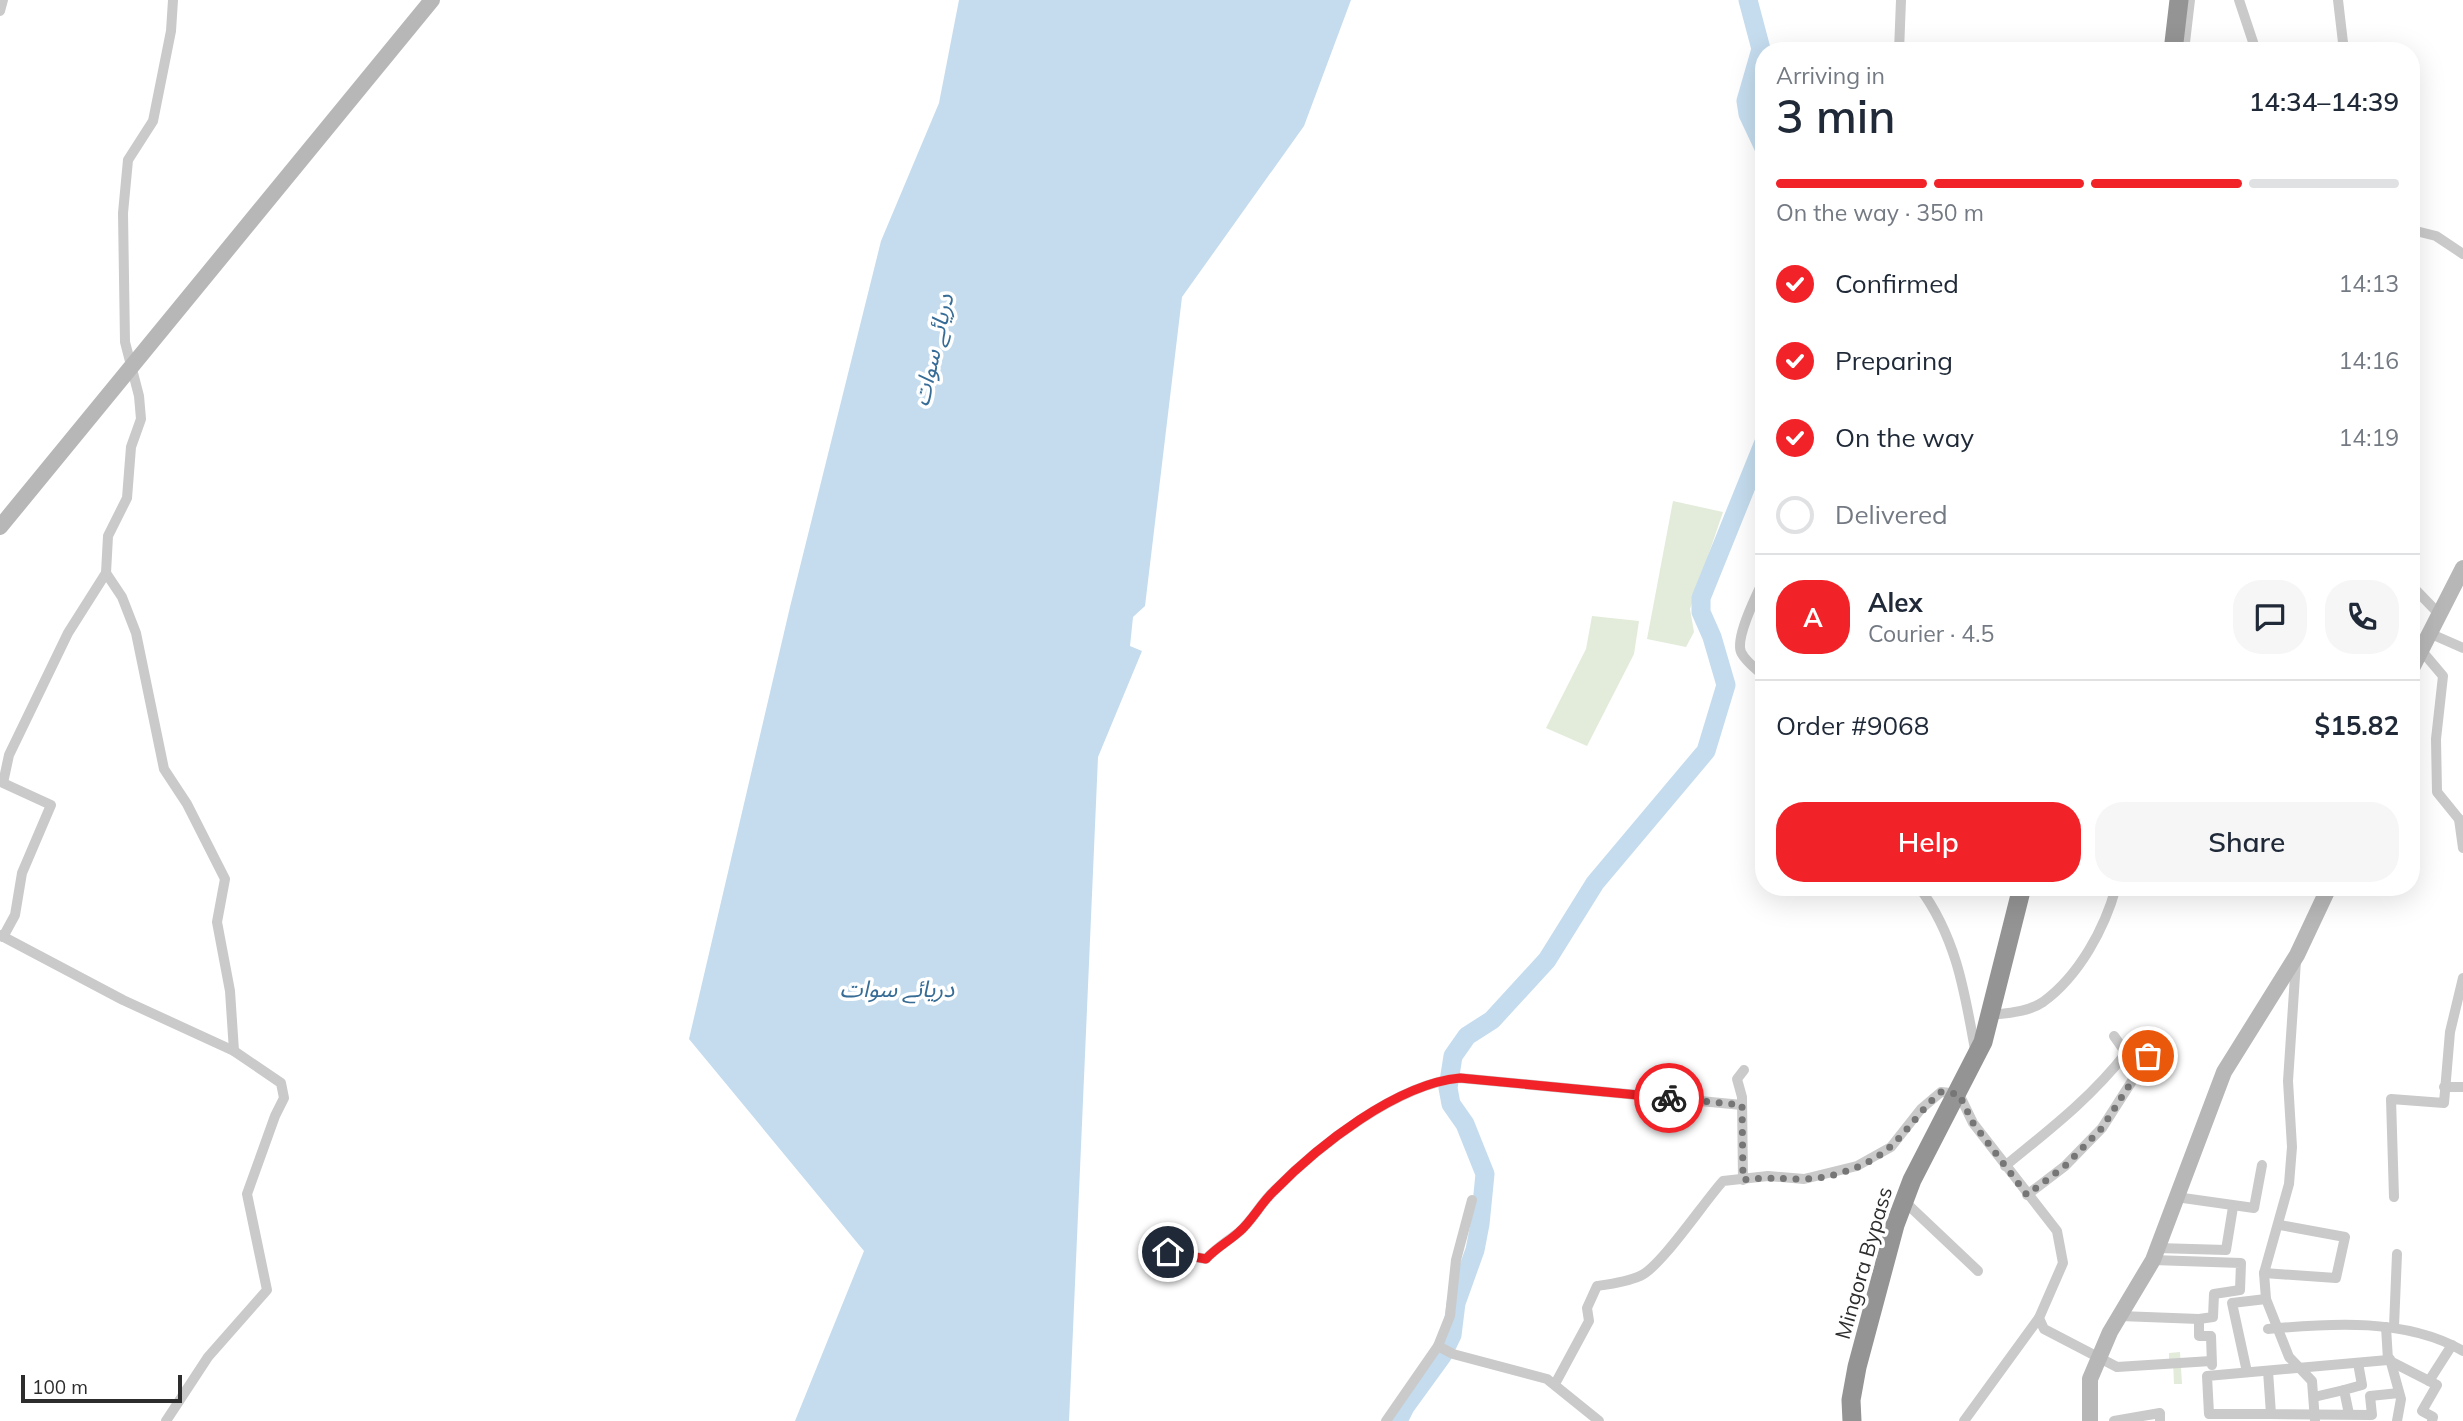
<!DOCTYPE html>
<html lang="en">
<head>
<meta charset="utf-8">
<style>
	body { margin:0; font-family:Mulish,"Noto Sans Arabic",sans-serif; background:#f6f6f7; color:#1f2937; height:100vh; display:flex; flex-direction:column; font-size:26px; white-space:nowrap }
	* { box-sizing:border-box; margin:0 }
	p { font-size:23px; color:#747a83 }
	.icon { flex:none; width:38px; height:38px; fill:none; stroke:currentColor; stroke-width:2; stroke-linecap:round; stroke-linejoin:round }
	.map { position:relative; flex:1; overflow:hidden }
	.side { position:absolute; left:1755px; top:42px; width:665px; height:854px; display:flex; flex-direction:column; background:#fff; border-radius:28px; box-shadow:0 7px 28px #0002 }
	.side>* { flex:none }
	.scale { position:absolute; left:21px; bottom:18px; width:161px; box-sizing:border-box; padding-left:7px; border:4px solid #2d2d2d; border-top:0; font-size:19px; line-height:24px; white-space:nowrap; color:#2d2d2d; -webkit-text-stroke:5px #fff; paint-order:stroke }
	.pin { position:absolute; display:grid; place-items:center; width:60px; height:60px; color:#fff; margin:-30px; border:4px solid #fff; border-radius:50%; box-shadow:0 2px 7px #0007 }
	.courier { position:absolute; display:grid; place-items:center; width:70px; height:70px; margin:-35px; border:5px solid #f12228; border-radius:50%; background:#fff; color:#222; box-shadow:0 2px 9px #0007 }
	.headline em { font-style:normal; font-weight:600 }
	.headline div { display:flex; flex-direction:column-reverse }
	.headline { display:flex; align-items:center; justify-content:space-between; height:119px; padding:0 21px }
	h1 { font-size:46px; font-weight:600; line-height:52px }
	.bar { display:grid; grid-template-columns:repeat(4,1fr); gap:10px 7px; align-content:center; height:84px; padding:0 21px }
	.bar i { height:9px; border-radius:5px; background:#e0e1e3 }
	.bar .active { background:#f12228 }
	.bar p { grid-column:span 4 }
	.line { display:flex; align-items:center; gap:18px; padding:0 21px; border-top:2px solid #e0e1e3 }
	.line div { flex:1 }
	.round { display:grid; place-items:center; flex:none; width:74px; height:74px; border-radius:28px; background:#f6f6f7 }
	ol { padding:0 21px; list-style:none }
	li { display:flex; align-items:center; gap:21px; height:77px }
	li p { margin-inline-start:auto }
	li .icon { padding:7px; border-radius:50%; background:#f12228; color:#fff; stroke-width:4 }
	li:last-child { color:#747a83 }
	li i { width:38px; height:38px; border:4px solid #e0e1e3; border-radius:50% }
	.button { display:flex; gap:14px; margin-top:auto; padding:14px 21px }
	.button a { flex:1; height:80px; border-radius:28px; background:#f12228; color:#fff; font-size:28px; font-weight:600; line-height:80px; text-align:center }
	.button a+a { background:#f6f6f7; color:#1f2937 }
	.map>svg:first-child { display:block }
</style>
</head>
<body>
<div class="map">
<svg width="2463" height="1421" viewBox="0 0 2463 1421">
	<rect width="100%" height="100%" fill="#fff"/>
	<g fill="#e3ecda">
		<polygon points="1673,501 1723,512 1690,609 1694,632 1686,647 1647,639"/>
		<polygon points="1592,616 1639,621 1634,654 1587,746 1546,728 1586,649"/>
		<polygon points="2180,1352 2182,1384 2174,1384 2173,1361 2169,1361 2169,1353"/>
	</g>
	<polygon fill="#c4dcee" points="959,0 1351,0 1304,126 1182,297 1145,606 1133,617 1130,646 1142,651 1098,757 1069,1421 795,1421 864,1251 689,1039 790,607 881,241 939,103"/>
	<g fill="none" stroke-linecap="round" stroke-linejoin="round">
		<g stroke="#c4dcee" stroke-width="19">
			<polyline points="1748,0 1761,49 1746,101 1748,114 1764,148"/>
			<polyline points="1398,1421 1405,1407 1442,1356 1452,1335 1456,1303 1475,1250 1480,1224 1485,1174 1465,1124 1451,1104 1448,1088 1453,1056 1467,1036 1492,1020 1547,960 1595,883 1706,751 1726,685 1712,637 1701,612 1701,598 1764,442"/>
		</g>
		<g stroke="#cacaca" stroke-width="10">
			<polyline points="2239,0 2256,51"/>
			<polyline points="2338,0 2344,51"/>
			<polyline points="0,11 3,0"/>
			<polyline points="1899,51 1901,0"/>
			<polyline points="2184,51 2190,0"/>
			<polyline points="1760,110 1764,111"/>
			<polyline points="2412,230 2436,236 2463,254"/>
			<polyline points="106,573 122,597 136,633 164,769 187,804 225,879 217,922 230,991 234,1051"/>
			<path d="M 1764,579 C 1757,594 1735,637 1741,652 C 1745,661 1757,670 1764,676"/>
			<polyline points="2412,586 2439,614"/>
			<polyline points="2429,633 2463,648"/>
			<polyline points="2421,650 2443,676 2436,739 2437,792 2463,824"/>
			<polyline points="2459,819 2463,848"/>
			<path d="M 1919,887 C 1957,938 1965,994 1976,1055"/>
			<polyline points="0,935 123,1000 234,1051 281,1083 284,1098 275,1116 247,1194 267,1290 208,1357 166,1421"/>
			<polyline points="3,937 15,915 22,873 51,805 3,783 9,755 68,633 106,573 108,536 127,498 131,447 141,419 139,396 125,342 123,213 128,160 153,121 171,31 173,0"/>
			<path d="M 1991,1015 C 2009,1013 2028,1012 2043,1002 C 2079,976 2105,928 2116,887"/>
			<polyline points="2444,1087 2463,1087"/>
			<path d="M 2005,1166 C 2049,1130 2091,1098 2126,1053 L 2114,1036"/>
			<polyline points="1743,1180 1742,1097 1737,1079 1744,1070"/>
			<polyline points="2027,1195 2065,1166 2102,1128 2148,1056"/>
			<polyline points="2176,1197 2254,1208 2262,1165"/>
			<polyline points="2394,1197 2391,1099 2444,1103 2450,1032 2463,978"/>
			<polyline points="1904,1201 1978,1271"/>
			<polyline points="2280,1225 2345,1237 2336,1278 2264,1273 2289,1184 2292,1147 2288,1081 2296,961"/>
			<polyline points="2157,1248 2226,1250 2233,1207"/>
			<path d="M 1168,1252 L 1206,1259 C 1216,1248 1228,1241 1239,1232 C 1252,1221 1261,1203 1274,1191 C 1318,1146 1397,1084 1460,1078 L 1742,1105"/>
			<polyline points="2153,1260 2241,1263 2240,1290 2214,1294 2213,1317 2199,1319 2199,1336 2211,1336 2212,1365"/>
			<polyline points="2264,1273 2266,1299 2289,1357 2312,1381 2315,1421"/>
			<polyline points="2120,1316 2199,1319"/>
			<polyline points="2394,1327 2397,1254"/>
			<path d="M 2268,1329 C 2331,1323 2407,1318 2463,1351"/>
			<polyline points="1438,1346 1453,1354 1547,1379 1599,1421"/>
			<polyline points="2390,1359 2401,1399 2397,1421"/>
			<polyline points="2388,1360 2437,1385 2422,1411 2433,1417 2432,1421"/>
			<polyline points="2268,1371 2271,1414 2372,1415 2370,1396 2399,1393"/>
			<polyline points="2247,1372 2232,1303 2266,1299"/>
			<polyline points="2429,1381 2452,1345"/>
			<path d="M 1555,1384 L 1589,1321 L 1587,1308 L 1597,1286 C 1611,1284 1627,1282 1640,1276 C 1660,1268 1704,1202 1723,1181 L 1768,1176 L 1804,1179 L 1857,1166 L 1891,1147 L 1921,1109 L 1941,1092 L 1959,1094 L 1973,1123 L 2057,1231 L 2063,1263 L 2039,1318 L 2044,1329 L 2117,1367 L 2211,1361"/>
			<polyline points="2314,1397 2344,1390"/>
			<polyline points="2271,1414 2209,1414 2207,1376 2388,1360 2386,1327"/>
			<polyline points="2349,1414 2344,1390 2362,1385 2358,1363"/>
			<polyline points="1386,1421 1438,1346 1450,1316 1456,1260 1472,1200"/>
			<polyline points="1964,1421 2039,1318"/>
			<polyline points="2114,1421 2160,1413 2160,1421"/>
		</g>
		<g stroke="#b7b7b7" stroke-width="16">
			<polyline points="0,527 432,0"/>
			<polyline points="2412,668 2463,568"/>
			<polyline points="2090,1421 2090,1379 2110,1332 2153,1260 2224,1072 2297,955 2329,887"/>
		</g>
		<g stroke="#949494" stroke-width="19">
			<polyline points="2173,51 2179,0"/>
			<polyline points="1852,1421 1851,1400 1857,1367 1895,1225 1912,1180 1983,1042 2022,887"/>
		</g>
	</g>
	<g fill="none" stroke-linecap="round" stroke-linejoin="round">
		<path stroke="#767676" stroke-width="7" stroke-dasharray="0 12.6" d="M 1669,1098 L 1742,1105 L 1743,1180 C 1764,1177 1782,1179 1803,1179 C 1831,1179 1869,1166 1889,1148 C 1908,1131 1921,1109 1941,1092 L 1959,1094 L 1973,1123 L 2027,1195 L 2065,1166 L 2102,1128 L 2148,1056"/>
		<path stroke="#f12228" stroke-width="9" d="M 1168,1252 L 1206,1259 C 1216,1248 1228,1242 1239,1232 C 1252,1221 1261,1203 1274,1191 C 1318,1146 1396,1084 1460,1078 L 1669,1098"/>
	</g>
	<g text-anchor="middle" stroke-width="7" stroke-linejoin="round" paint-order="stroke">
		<g font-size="21" fill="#2d2d2d" stroke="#fff">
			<text transform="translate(1864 1263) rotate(-74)" y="7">Mingora Bypass</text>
		</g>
		<g font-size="23" font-style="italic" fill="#366c95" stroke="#fff">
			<text transform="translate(933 350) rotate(-77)" y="8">دریائے سوات</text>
			<text x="897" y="997">دریائے سوات</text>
		</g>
	</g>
</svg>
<div class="scale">100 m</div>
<div class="pin" style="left:2148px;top:1056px;background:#ea580c"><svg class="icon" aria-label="bag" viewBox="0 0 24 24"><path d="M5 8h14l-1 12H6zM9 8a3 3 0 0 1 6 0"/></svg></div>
<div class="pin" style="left:1168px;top:1252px;background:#1f2937"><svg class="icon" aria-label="home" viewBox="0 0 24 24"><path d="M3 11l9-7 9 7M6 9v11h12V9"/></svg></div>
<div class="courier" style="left:1669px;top:1098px"><svg class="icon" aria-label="bike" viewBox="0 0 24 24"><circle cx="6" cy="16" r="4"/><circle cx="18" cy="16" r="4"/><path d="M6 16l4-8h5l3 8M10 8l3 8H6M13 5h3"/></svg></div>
<section class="side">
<div class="headline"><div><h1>3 min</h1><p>Arriving in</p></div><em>14:34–14:39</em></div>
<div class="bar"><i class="active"></i><i class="active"></i><i class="active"></i><i></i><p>On the way · 350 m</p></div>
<ol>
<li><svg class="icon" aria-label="check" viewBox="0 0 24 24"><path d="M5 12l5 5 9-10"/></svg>Confirmed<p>14:13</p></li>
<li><svg class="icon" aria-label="check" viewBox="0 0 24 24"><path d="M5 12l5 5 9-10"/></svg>Preparing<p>14:16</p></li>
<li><svg class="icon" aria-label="check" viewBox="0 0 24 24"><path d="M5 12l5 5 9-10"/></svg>On the way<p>14:19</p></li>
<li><i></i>Delivered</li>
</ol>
<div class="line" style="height:126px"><b class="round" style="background:#f12228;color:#fff">A</b><div><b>Alex</b><p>Courier · 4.5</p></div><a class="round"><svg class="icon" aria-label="chat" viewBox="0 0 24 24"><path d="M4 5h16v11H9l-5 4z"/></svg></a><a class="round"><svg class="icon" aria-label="phone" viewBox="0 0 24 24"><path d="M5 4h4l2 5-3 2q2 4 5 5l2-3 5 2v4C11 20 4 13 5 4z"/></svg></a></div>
<div class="line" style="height:91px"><div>Order #9068</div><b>$15.82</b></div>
<div class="button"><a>Help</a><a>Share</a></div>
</section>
</div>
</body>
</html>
